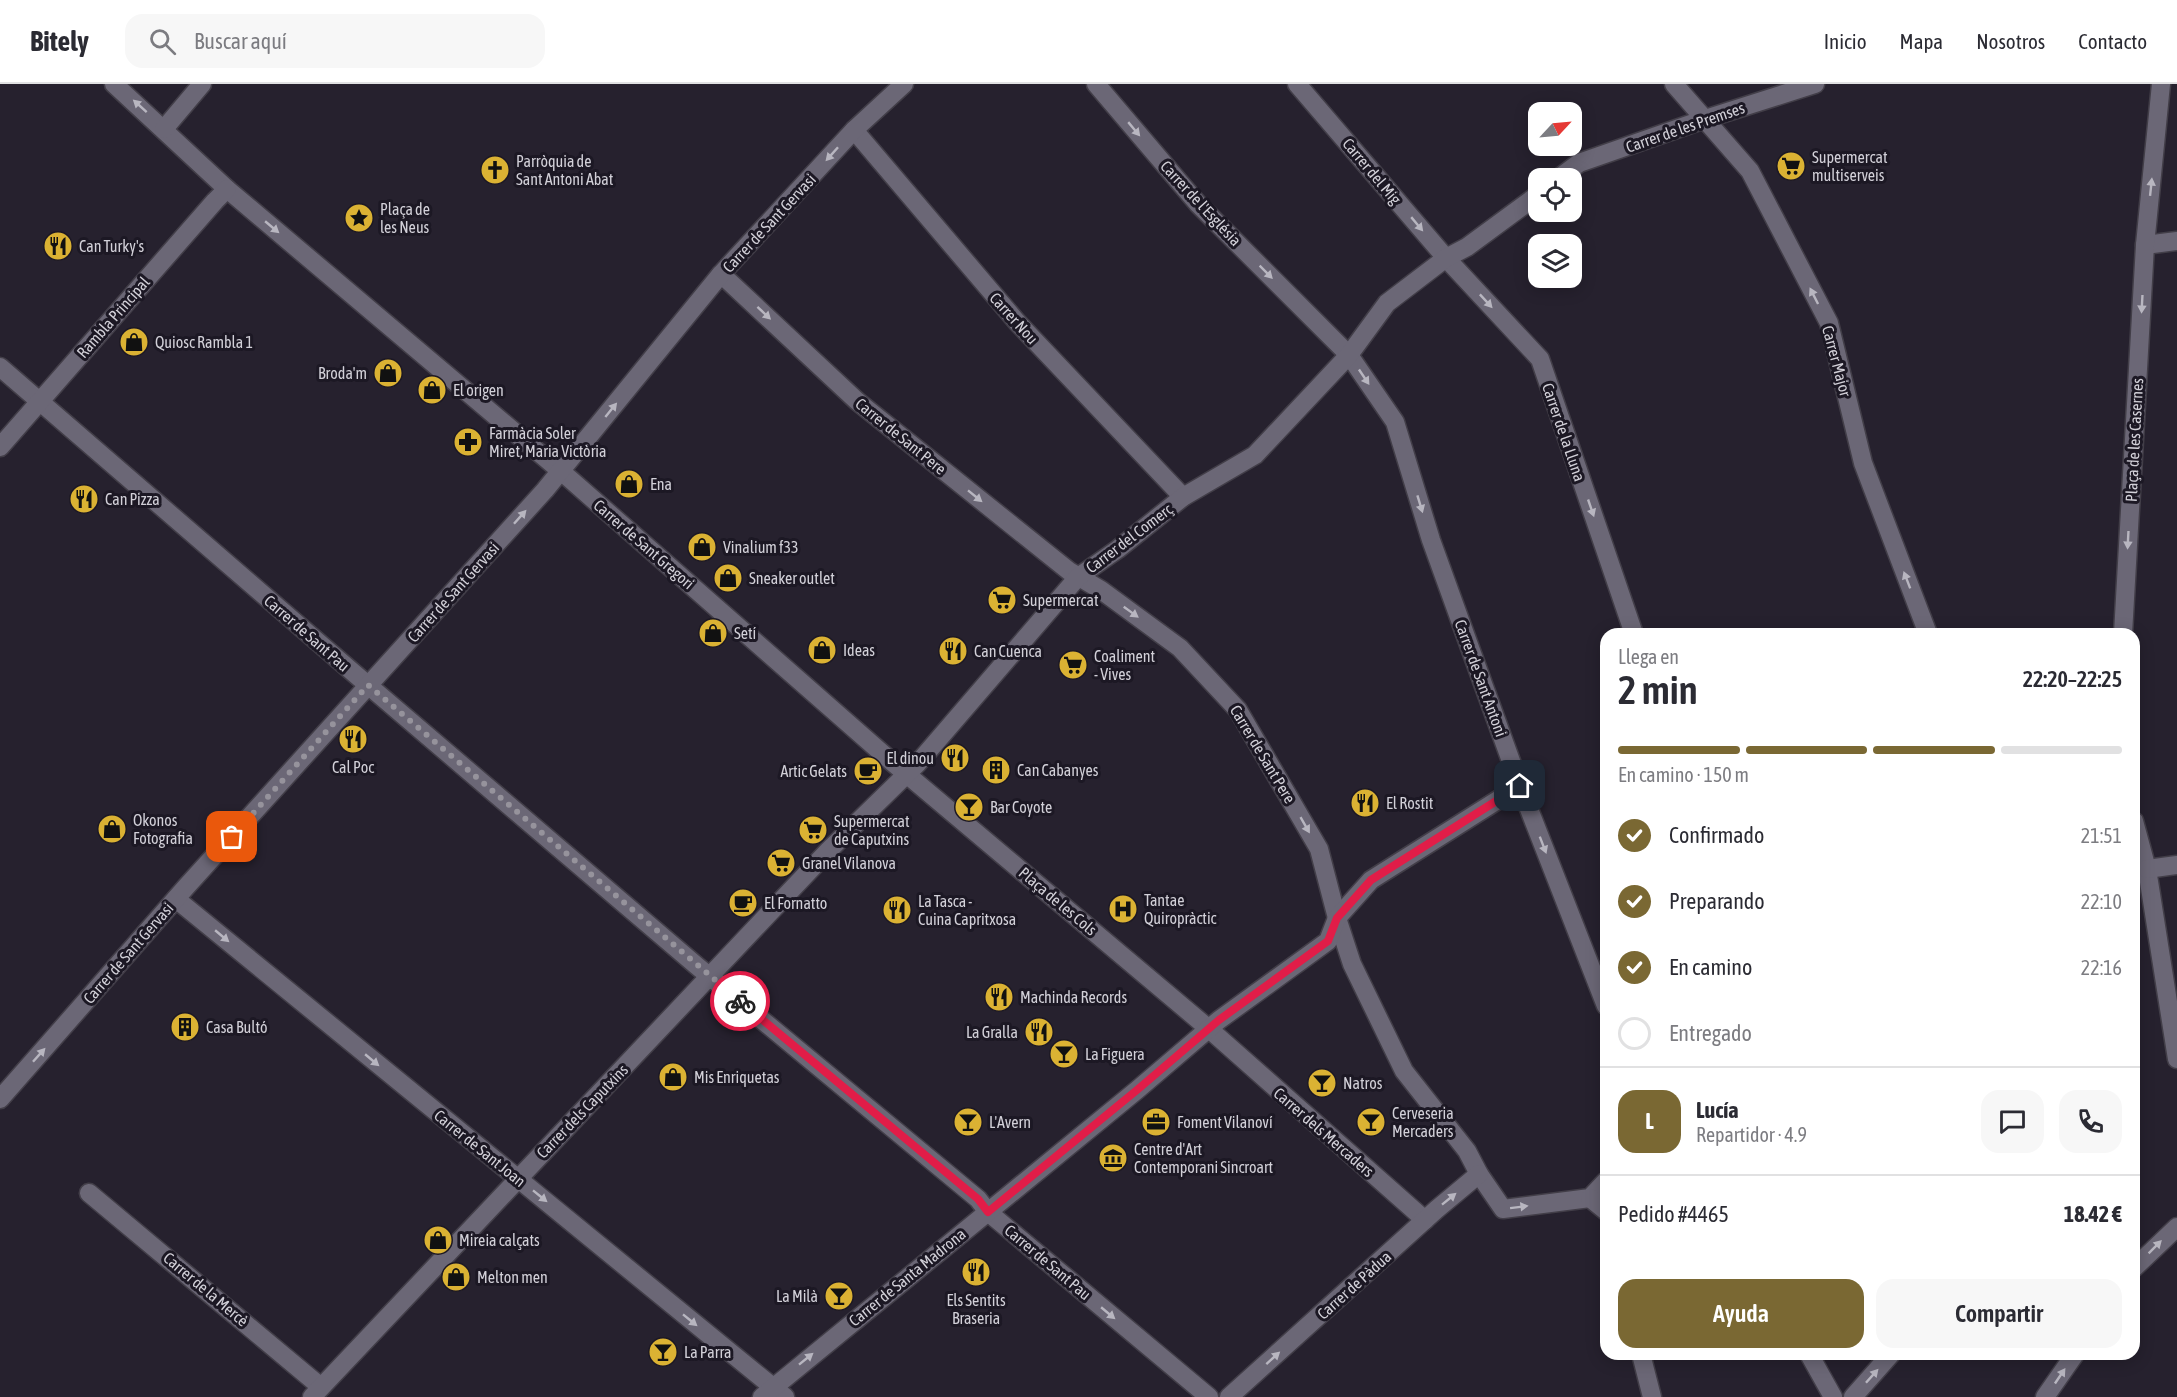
<!DOCTYPE html>
<html lang="es">
<head>
<meta charset="utf-8">
<style>
	body { margin:0; font-family:"Asap Condensed",sans-serif; background:#f7f7f7; color:#2b2b33; height:100vh; display:flex; flex-direction:column; font-size:22px; white-space:nowrap }
	* { box-sizing:border-box; margin:0 }
	p { font-size:20px; color:#7c7c81 }
	.icon { flex:none; width:33px; height:33px; fill:none; stroke:currentColor; stroke-width:2; stroke-linecap:round; stroke-linejoin:round }
	.map { position:relative; flex:1; overflow:hidden }
	.panel { position:absolute; left:1600px; top:544px; width:540px; height:732px; display:flex; flex-direction:column; background:#fff; border-radius:18px; box-shadow:0 3px 15px #0003 }
	.panel>* { flex:none }
	.needle { width:39px; rotate:64deg }
	.controls { position:absolute; left:1528px; top:18px; display:grid; gap:12px }
	.controls a { display:grid; place-items:center; width:54px; height:54px; border-radius:12px; background:#fff; box-shadow:0 3px 15px #0003; font-size:30px }
	.pin { position:absolute; display:grid; place-items:center; width:51px; height:51px; color:#fff; margin:-26px; border-radius:12px; box-shadow:0 3px 9px #0006 }
	.courier { position:absolute; display:grid; place-items:center; width:60px; height:60px; margin:-30px; border:4px solid #e11d48; border-radius:50%; background:#fff; color:#222; box-shadow:0 2px 8px #0007 }
	.headline em { font-style:normal; font-weight:600 }
	.headline div { display:flex; flex-direction:column-reverse }
	.headline { display:flex; align-items:center; justify-content:space-between; height:102px; padding:0 18px }
	h1 { font-size:39px; font-weight:600; line-height:45px }
	.bar { display:grid; grid-template-columns:repeat(4,1fr); gap:9px 6px; align-content:center; height:72px; padding:0 18px }
	.bar i { height:8px; border-radius:4px; background:#e1e1e2 }
	.bar .on { background:#7a6833 }
	.bar p { grid-column:span 4 }
	.line { display:flex; align-items:center; gap:15px; padding:0 18px; border-top:2px solid #e1e1e2 }
	.line div { flex:1 }
	.round { display:grid; place-items:center; flex:none; width:63px; height:63px; border-radius:18px; background:#f7f7f7 }
	ol { padding:0 18px; list-style:none }
	li { display:flex; align-items:center; gap:18px; height:66px }
	li p { margin-inline-start:auto }
	li .icon { padding:6px; border-radius:50%; background:#7a6833; color:#fff; stroke-width:4 }
	li:last-child { color:#7c7c81 }
	li i { width:33px; height:33px; border:3px solid #e1e1e2; border-radius:50% }
	.cta { display:flex; gap:12px; margin-top:auto; padding:12px 18px }
	.cta a { flex:1; height:69px; border-radius:18px; background:#7a6833; color:#fff; font-size:24px; font-weight:600; line-height:69px; text-align:center }
	.cta a+a { background:#f7f7f7; color:#2b2b33 }
	header { display:flex; align-items:center; gap:36px; box-sizing:border-box; height:84px; padding:0 30px; background:#fff; border-bottom:2px solid #e1e1e2 }
	header strong { font-size:28px }
	nav { display:flex; gap:33px; margin-inline-start:auto; font-size:21px }
	.search { width:420px; height:54px; background:#f7f7f7; display:flex; align-items:center; gap:15px; box-sizing:border-box; padding:0 21px; border-radius:18px; color:#7c7c81; font-size:22px }
	.map>svg:first-child { display:block }
</style>
</head>
<body>
<header>
<strong>Bitely</strong>
<div class="search"><svg class="icon" aria-label="search" viewBox="0 0 24 24"><circle cx="10" cy="10" r="6"/><path d="M15 15l6 6"/></svg>Buscar aquí</div>
<nav><a>Inicio</a><a>Mapa</a><a>Nosotros</a><a>Contacto</a></nav>
</header>
<div class="map">
<svg width="2177" height="1313" viewBox="0 0 2177 1313">
	<rect width="100%" height="100%" fill="#26212e"/>
	<g fill="none" stroke-linecap="round" stroke-linejoin="round">
		<g stroke="#423e48" stroke-width="21">
			<g id="minor">
				<polyline points="114,0 227,105 570,395 891,677 1208,944 1425,1136"/>
				<polyline points="1096,0 1198,120 1349,271 1395,338 1431,456 1520,702 1606,922"/>
				<polyline points="1297,0 1446,174 1540,275 1634,550"/>
				<polyline points="1674,0 1750,87 1829,239 1863,379 1928,550"/>
				<polyline points="164,45 202,0"/>
				<polyline points="854,46 1017,238 1183,413"/>
				<polyline points="1559,94 1579,79 1705,35 1815,0"/>
				<polyline points="2145,161 2177,157"/>
				<polyline points="721,190 857,317 1069,487 1101,506 1180,564 1238,626 1319,765 1337,834 1352,880 1404,987 1467,1067 1479,1090 1503,1125 1590,1114 1606,1097"/>
				<polyline points="0,283 355,590 697,882 978,1115 988,1128 1209,1313"/>
				<polyline points="0,363 215,117 227,105"/>
				<polyline points="2123,550 2145,161 2161,0"/>
				<polyline points="2134,737 2147,785 2177,975"/>
				<polyline points="2147,785 2177,781"/>
				<polyline points="176,815 785,1313"/>
				<polyline points="0,1015 186,803 545,406 721,190 854,46 904,0"/>
				<polyline points="89,1109 321,1303"/>
				<polyline points="1590,1114 1606,1127"/>
				<polyline points="2134,1184 2177,1143"/>
				<polyline points="1641,1270 1652,1313"/>
				<polyline points="1809,1270 1833,1313"/>
				<polyline points="312,1313 828,767 918,679 1078,493 1118,465 1183,413 1255,371 1349,271 1387,219 1446,174 1467,163 1539,110"/>
				<polyline points="762,1313 1137,1006 1219,936 1328,857 1337,834 1371,796 1520,702"/>
				<polyline points="1229,1313 1437,1125 1479,1090"/>
				<polyline points="1853,1313 1891,1270"/>
				<polyline points="2045,1313 2075,1270"/>
			</g>
		</g>
		<use href="#minor" stroke="#6b6776" stroke-width="18"/>
	</g>
	<defs><path id="oneway-solid" d="M-6-.8H1V-3.2L6.5 0L1 3.2V.8H-6Z" transform="scale(1.5)"/></defs>
	<g fill="#b8b6c0">
		<use href="#oneway-solid" transform="translate(140 22) rotate(-138)"/>
		<use href="#oneway-solid" transform="translate(1134 45) rotate(50)"/>
		<use href="#oneway-solid" transform="translate(832 70) rotate(132)"/>
		<use href="#oneway-solid" transform="translate(2151 103) rotate(-84)"/>
		<use href="#oneway-solid" transform="translate(1417 140) rotate(50)"/>
		<use href="#oneway-solid" transform="translate(272 143) rotate(40)"/>
		<use href="#oneway-solid" transform="translate(1266 188) rotate(45)"/>
		<use href="#oneway-solid" transform="translate(1814 212) rotate(-117)"/>
		<use href="#oneway-solid" transform="translate(1486 217) rotate(47)"/>
		<use href="#oneway-solid" transform="translate(2142 220) rotate(93)"/>
		<use href="#oneway-solid" transform="translate(764 229) rotate(43)"/>
		<use href="#oneway-solid" transform="translate(1364 293) rotate(56)"/>
		<use href="#oneway-solid" transform="translate(611 326) rotate(-51)"/>
		<use href="#oneway-solid" transform="translate(975 412) rotate(39)"/>
		<use href="#oneway-solid" transform="translate(1420 420) rotate(73)"/>
		<use href="#oneway-solid" transform="translate(1591 424) rotate(71)"/>
		<use href="#oneway-solid" transform="translate(520 433) rotate(-48)"/>
		<use href="#oneway-solid" transform="translate(2128 456) rotate(93)"/>
		<use href="#oneway-solid" transform="translate(1907 496) rotate(-111)"/>
		<use href="#oneway-solid" transform="translate(1131 528) rotate(36)"/>
		<use href="#oneway-solid" transform="translate(1305 741) rotate(60)"/>
		<use href="#oneway-solid" transform="translate(1543 761) rotate(69)"/>
		<use href="#oneway-solid" transform="translate(222 852) rotate(40)"/>
		<use href="#oneway-solid" transform="translate(39 971) rotate(-48)"/>
		<use href="#oneway-solid" transform="translate(372 976) rotate(40)"/>
		<use href="#oneway-solid" transform="translate(540 1112) rotate(39)"/>
		<use href="#oneway-solid" transform="translate(1449 1115) rotate(-39)"/>
		<use href="#oneway-solid" transform="translate(1519 1123) rotate(-7)"/>
		<use href="#oneway-solid" transform="translate(2155 1163) rotate(-45)"/>
		<use href="#oneway-solid" transform="translate(1108 1229) rotate(40)"/>
		<use href="#oneway-solid" transform="translate(690 1236) rotate(39)"/>
		<use href="#oneway-solid" transform="translate(1273 1274) rotate(-42)"/>
		<use href="#oneway-solid" transform="translate(806 1275) rotate(-39)"/>
		<use href="#oneway-solid" transform="translate(1872 1292) rotate(-48)"/>
		<use href="#oneway-solid" transform="translate(2060 1292) rotate(-56)"/>
	</g>
	<g fill="none" stroke-linecap="round" stroke-linejoin="round">
		<polyline stroke="#96939c" stroke-width="6" stroke-dasharray="0 10.8" points="232,753 368,601 740,917"/>
		<polyline stroke="#e11d48" stroke-width="8" points="740,917 978,1115 988,1128 1137,1006 1219,936 1328,857 1337,834 1371,796 1520,702"/>
	</g>
	<defs>
		<g id="supermarket-disc" transform="scale(1.5)"><circle r="9.5" fill="#dbb233" stroke="#1c1824"/><path d="M-6-5.5h2.5l.6 2H6L4.5 2H-2.5L-4.4-4H-6ZM-1.5 3.2a1.3 1.3 0 1 0 .1 0ZM3 3.2a1.3 1.3 0 1 0 .1 0Z" fill="#111"/></g>
		<g id="church-disc" transform="scale(1.5)"><circle r="9.5" fill="#dbb233" stroke="#1c1824"/><path d="M-1.2-6h2.4v3.5h3.3v2.4h-3.3V6h-2.4V-.1h-3.3v-2.4h3.3Z" fill="#111"/></g>
		<g id="sight-disc" transform="scale(1.5)"><circle r="9.5" fill="#dbb233" stroke="#1c1824"/><path d="M0-6L1.8-2.2L6-1.7L2.9 1.2L3.7 5.4L0 3.3L-3.7 5.4L-2.9 1.2L-6-1.7L-1.8-2.2Z" fill="#111"/></g>
		<g id="restaurant-disc" transform="scale(1.5)"><circle r="9.5" fill="#dbb233" stroke="#1c1824"/><path d="M-5-6h1v4h1v-4h1v4h1v-4h1v5L-1.5 .5V6h-2V.5L-5-1ZM5-6V6H3V1.5H1.5Q1.5-4 5-6Z" fill="#111"/></g>
		<g id="shop-disc" transform="scale(1.5)"><circle r="9.5" fill="#dbb233" stroke="#1c1824"/><path d="M-5-2.5h2.3a2.7 3.5 0 0 1 5.4 0H5L5.5 6h-11ZM-1.5-2.5h3a1.5 2.3 0 0 0-3 0Z" fill="#111"/></g>
		<g id="pharmacy-disc" transform="scale(1.5)"><circle r="9.5" fill="#dbb233" stroke="#1c1824"/><path d="M-2-6h4v4h4v4h-4v4h-4v-4h-4v-4h4Z" fill="#111"/></g>
		<g id="building-disc" transform="scale(1.5)"><circle r="9.5" fill="#dbb233" stroke="#1c1824"/><path d="M-4-6H4V6H1V3H-1V6H-4ZM-2.5-4.3h1.7v1.8h-1.7ZM.8-4.3h1.7v1.8H.8ZM-2.5-1h1.7V.8h-1.7ZM.8-1h1.7V.8H.8Z" fill="#111"/></g>
		<g id="cafe-disc" transform="scale(1.5)"><circle r="9.5" fill="#dbb233" stroke="#1c1824"/><path d="M-5.5-4.5H6V0H3Q3 3.5 0 3.5H-2.5Q-5.5 3.5-5.5 0ZM3-3.2v2h1.7v-2ZM-6 4.5H4V6H-6Z" fill="#111"/></g>
		<g id="bar-disc" transform="scale(1.5)"><circle r="9.5" fill="#dbb233" stroke="#1c1824"/><path d="M-6-5H6L.8 .8V4.5H3.5V6h-7V4.5H-.8V.8Z" fill="#111"/></g>
		<g id="hospital-disc" transform="scale(1.5)"><circle r="9.5" fill="#dbb233" stroke="#1c1824"/><path d="M-5-5h3v3.5h4V-5h3V5h-3V1.5h-4V5h-3Z" fill="#111"/></g>
		<g id="office-disc" transform="scale(1.5)"><circle r="9.5" fill="#dbb233" stroke="#1c1824"/><path d="M-6-3h4V-5.5h4V-3h4V5H-6ZM-1-4.5V-3h2v-1.5ZM-6 0V1H6V0Z" fill="#111"/></g>
		<g id="museum-disc" transform="scale(1.5)"><circle r="9.5" fill="#dbb233" stroke="#1c1824"/><path d="M0-6L6-3V-2H-6V-3ZM-5-1h2V3h-2ZM-1-1h2V3h-2ZM3-1h2V3H3ZM-6 4H6V6H-6Z" fill="#111"/></g>
	</defs>
	<g fill-rule="evenodd">
		<use href="#supermarket-disc" x="1791" y="82"/>
		<use href="#church-disc" x="495" y="86"/>
		<use href="#sight-disc" x="359" y="134"/>
		<use href="#restaurant-disc" x="58" y="162"/>
		<use href="#shop-disc" x="134" y="258"/>
		<use href="#shop-disc" x="388" y="289"/>
		<use href="#shop-disc" x="432" y="306"/>
		<use href="#pharmacy-disc" x="468" y="358"/>
		<use href="#shop-disc" x="629" y="400"/>
		<use href="#restaurant-disc" x="84" y="415"/>
		<use href="#shop-disc" x="702" y="463"/>
		<use href="#shop-disc" x="728" y="494"/>
		<use href="#supermarket-disc" x="1002" y="516"/>
		<use href="#shop-disc" x="713" y="549"/>
		<use href="#shop-disc" x="822" y="566"/>
		<use href="#restaurant-disc" x="953" y="567"/>
		<use href="#supermarket-disc" x="1073" y="581"/>
		<use href="#restaurant-disc" x="353" y="655"/>
		<use href="#restaurant-disc" x="955" y="674"/>
		<use href="#building-disc" x="996" y="686"/>
		<use href="#cafe-disc" x="868" y="687"/>
		<use href="#restaurant-disc" x="1365" y="719"/>
		<use href="#bar-disc" x="969" y="723"/>
		<use href="#shop-disc" x="112" y="745"/>
		<use href="#supermarket-disc" x="813" y="746"/>
		<use href="#supermarket-disc" x="781" y="779"/>
		<use href="#cafe-disc" x="743" y="819"/>
		<use href="#hospital-disc" x="1123" y="825"/>
		<use href="#restaurant-disc" x="897" y="826"/>
		<use href="#restaurant-disc" x="999" y="913"/>
		<use href="#building-disc" x="185" y="943"/>
		<use href="#restaurant-disc" x="1039" y="948"/>
		<use href="#bar-disc" x="1064" y="970"/>
		<use href="#shop-disc" x="673" y="993"/>
		<use href="#bar-disc" x="1322" y="999"/>
		<use href="#bar-disc" x="968" y="1038"/>
		<use href="#office-disc" x="1156" y="1038"/>
		<use href="#bar-disc" x="1371" y="1038"/>
		<use href="#museum-disc" x="1113" y="1074"/>
		<use href="#shop-disc" x="438" y="1156"/>
		<use href="#restaurant-disc" x="976" y="1188"/>
		<use href="#shop-disc" x="456" y="1193"/>
		<use href="#bar-disc" x="839" y="1212"/>
		<use href="#bar-disc" x="663" y="1268"/>
	</g>
	<g text-anchor="middle" stroke-width="6" stroke-linejoin="round" paint-order="stroke">
		<g font-size="16" fill="#d2d0d8" stroke="#1c1824">
			<text transform="translate(1685 43) rotate(-19)" y="6">Carrer de les Premses</text>
			<text transform="translate(1372 87) rotate(50)" y="6">Carrer del Mig</text>
			<text transform="translate(1201 119) rotate(47)" y="6">Carrer de l'Església</text>
			<text transform="translate(769 139) rotate(-47)" y="6">Carrer de Sant Gervasi</text>
			<text transform="translate(113 233) rotate(-49)" y="6">Rambla Principal</text>
			<text transform="translate(1014 234) rotate(48)" y="6">Carrer Nou</text>
			<text transform="translate(1837 277) rotate(75)" y="6">Carrer Major</text>
			<text transform="translate(1564 348) rotate(71)" y="6">Carrer de la Lluna</text>
			<text transform="translate(901 352) rotate(39)" y="6">Carrer de Sant Pere</text>
			<text transform="translate(2134 356) rotate(-87)" y="6">Plaça de les Casernes</text>
			<text transform="translate(1129 454) rotate(-37)" y="6">Carrer del Comerç</text>
			<text transform="translate(644 460) rotate(41)" y="6">Carrer de Sant Gregori</text>
			<text transform="translate(453 508) rotate(-48)" y="6">Carrer de Sant Gervasi</text>
			<text transform="translate(307 549) rotate(41)" y="6">Carrer de Sant Pau</text>
			<text transform="translate(1481 594) rotate(70)" y="6">Carrer de Sant Antoni</text>
			<text transform="translate(1263 670) rotate(59)" y="6">Carrer de Sant Pere</text>
			<text transform="translate(1058 817) rotate(40)" y="6">Plaça de les Cols</text>
			<text transform="translate(128 869) rotate(-49)" y="6">Carrer de Sant Gervasi</text>
			<text transform="translate(582 1027) rotate(-46)" y="6">Carrer dels Caputxins</text>
			<text transform="translate(1324 1048) rotate(41)" y="6">Carrer dels Mercaders</text>
			<text transform="translate(480 1064) rotate(39)" y="6">Carrer de Sant Joan</text>
			<text transform="translate(1048 1178) rotate(40)" y="6">Carrer de Sant Pau</text>
			<text transform="translate(907 1193) rotate(-39)" y="6">Carrer de Santa Madrona</text>
			<text transform="translate(1354 1201) rotate(-42)" y="6">Carrer de Pàdua</text>
			<text transform="translate(206 1205) rotate(40)" y="6">Carrer de la Mercè</text>
		</g>
		<g font-size="16" fill="#d2d0d8" stroke="#1c1824" text-anchor="start">
			<text x="1812" y="79">Supermercat<tspan x="1812" dy="18">multiserveis</tspan></text>
			<text x="516" y="83">Parròquia de<tspan x="516" dy="18">Sant Antoni Abat</tspan></text>
			<text x="380" y="131">Plaça de<tspan x="380" dy="18">les Neus</tspan></text>
			<text x="79" y="168">Can Turky's</text>
			<text x="155" y="264">Quiosc Rambla 1</text>
			<text x="367" y="295" text-anchor="end">Broda'm</text>
			<text x="453" y="312">El origen</text>
			<text x="489" y="355">Farmàcia Soler<tspan x="489" dy="18">Miret, Maria Victòria</tspan></text>
			<text x="650" y="406">Ena</text>
			<text x="105" y="421">Can Pizza</text>
			<text x="723" y="469">Vinalium f33</text>
			<text x="749" y="500">Sneaker outlet</text>
			<text x="1023" y="522">Supermercat</text>
			<text x="734" y="555">Setí</text>
			<text x="843" y="572">Ideas</text>
			<text x="974" y="573">Can Cuenca</text>
			<text x="1094" y="578">Coaliment<tspan x="1094" dy="18">- Vives</tspan></text>
			<text x="934" y="680" text-anchor="end">El dinou</text>
			<text x="353" y="689" text-anchor="middle">Cal Poc</text>
			<text x="1017" y="692">Can Cabanyes</text>
			<text x="847" y="693" text-anchor="end">Artic Gelats</text>
			<text x="1386" y="725">El Rostit</text>
			<text x="990" y="729">Bar Coyote</text>
			<text x="133" y="742">Okonos<tspan x="133" dy="18">Fotografia</tspan></text>
			<text x="834" y="743">Supermercat<tspan x="834" dy="18">de Caputxins</tspan></text>
			<text x="802" y="785">Granel Vilanova</text>
			<text x="1144" y="822">Tantae<tspan x="1144" dy="18">Quiropràctic</tspan></text>
			<text x="918" y="823">La Tasca -<tspan x="918" dy="18">Cuina Capritxosa</tspan></text>
			<text x="764" y="825">El Fornatto</text>
			<text x="1020" y="919">Machinda Records</text>
			<text x="206" y="949">Casa Bultó</text>
			<text x="1018" y="954" text-anchor="end">La Gralla</text>
			<text x="1085" y="976">La Figuera</text>
			<text x="694" y="999">Mis Enriquetas</text>
			<text x="1343" y="1005">Natros</text>
			<text x="1392" y="1035">Cerveseria<tspan x="1392" dy="18">Mercaders</tspan></text>
			<text x="989" y="1044">L'Avern</text>
			<text x="1177" y="1044">Foment Vilanoví</text>
			<text x="1134" y="1071">Centre d'Art<tspan x="1134" dy="18">Contemporani Sincroart</tspan></text>
			<text x="459" y="1162">Mireia calçats</text>
			<text x="477" y="1199">Melton men</text>
			<text x="818" y="1218" text-anchor="end">La Milà</text>
			<text x="976" y="1222" text-anchor="middle">Els Sentits<tspan x="976" dy="18">Braseria</tspan></text>
			<text x="684" y="1274">La Parra</text>
		</g>
	</g>
</svg>
<div class="controls">
<a><svg class="needle" viewBox="-14 -14 28 28"><path d="M0-13l5 13h-10z" fill="#e53935"/><path d="M0 13l5-13h-10z" fill="#7c7c81"/></svg></a>
<a><svg class="icon" aria-label="locate" viewBox="0 0 24 24"><circle cx="12" cy="12" r="6"/><path d="M12 2v4M12 18v4M2 12h4M18 12h4"/></svg></a>
<a><svg class="icon" aria-label="layers" viewBox="0 0 24 24"><path d="M12 4l9 5-9 5-9-5zM3 14l9 5 9-5"/></svg></a>
</div>
<div class="pin" style="left:232px;top:753px;background:#ea580c"><svg class="icon" aria-label="bag" viewBox="0 0 24 24"><path d="M5 8h14l-1 12H6zM9 8a3 3 0 0 1 6 0"/></svg></div>
<div class="pin" style="left:1520px;top:702px;background:#1f2937"><svg class="icon" aria-label="home" viewBox="0 0 24 24"><path d="M3 11l9-7 9 7M6 9v11h12V9"/></svg></div>
<div class="courier" style="left:740px;top:917px"><svg class="icon" aria-label="bike" viewBox="0 0 24 24"><circle cx="6" cy="16" r="4"/><circle cx="18" cy="16" r="4"/><path d="M6 16l4-8h5l3 8M10 8l3 8H6M13 5h3"/></svg></div>
<section class="panel">
<div class="headline"><div><h1>2 min</h1><p>Llega en</p></div><em>22:20–22:25</em></div>
<div class="bar"><i class="on"></i><i class="on"></i><i class="on"></i><i></i><p>En camino · 150 m</p></div>
<ol>
<li><svg class="icon" aria-label="check" viewBox="0 0 24 24"><path d="M5 12l5 5 9-10"/></svg>Confirmado<p>21:51</p></li>
<li><svg class="icon" aria-label="check" viewBox="0 0 24 24"><path d="M5 12l5 5 9-10"/></svg>Preparando<p>22:10</p></li>
<li><svg class="icon" aria-label="check" viewBox="0 0 24 24"><path d="M5 12l5 5 9-10"/></svg>En camino<p>22:16</p></li>
<li><i></i>Entregado</li>
</ol>
<div class="line" style="height:108px"><b class="round" style="background:#7a6833;color:#fff">L</b><div><b>Lucía</b><p>Repartidor · 4.9</p></div><a class="round"><svg class="icon" aria-label="chat" viewBox="0 0 24 24"><path d="M4 5h16v11H9l-5 4z"/></svg></a><a class="round"><svg class="icon" aria-label="phone" viewBox="0 0 24 24"><path d="M5 4h4l2 5-3 2q2 4 5 5l2-3 5 2v4C11 20 4 13 5 4z"/></svg></a></div>
<div class="line" style="height:78px"><div>Pedido #4465</div><b>18.42 €</b></div>
<div class="cta"><a>Ayuda</a><a>Compartir</a></div>
</section>
</div>
</body>
</html>
